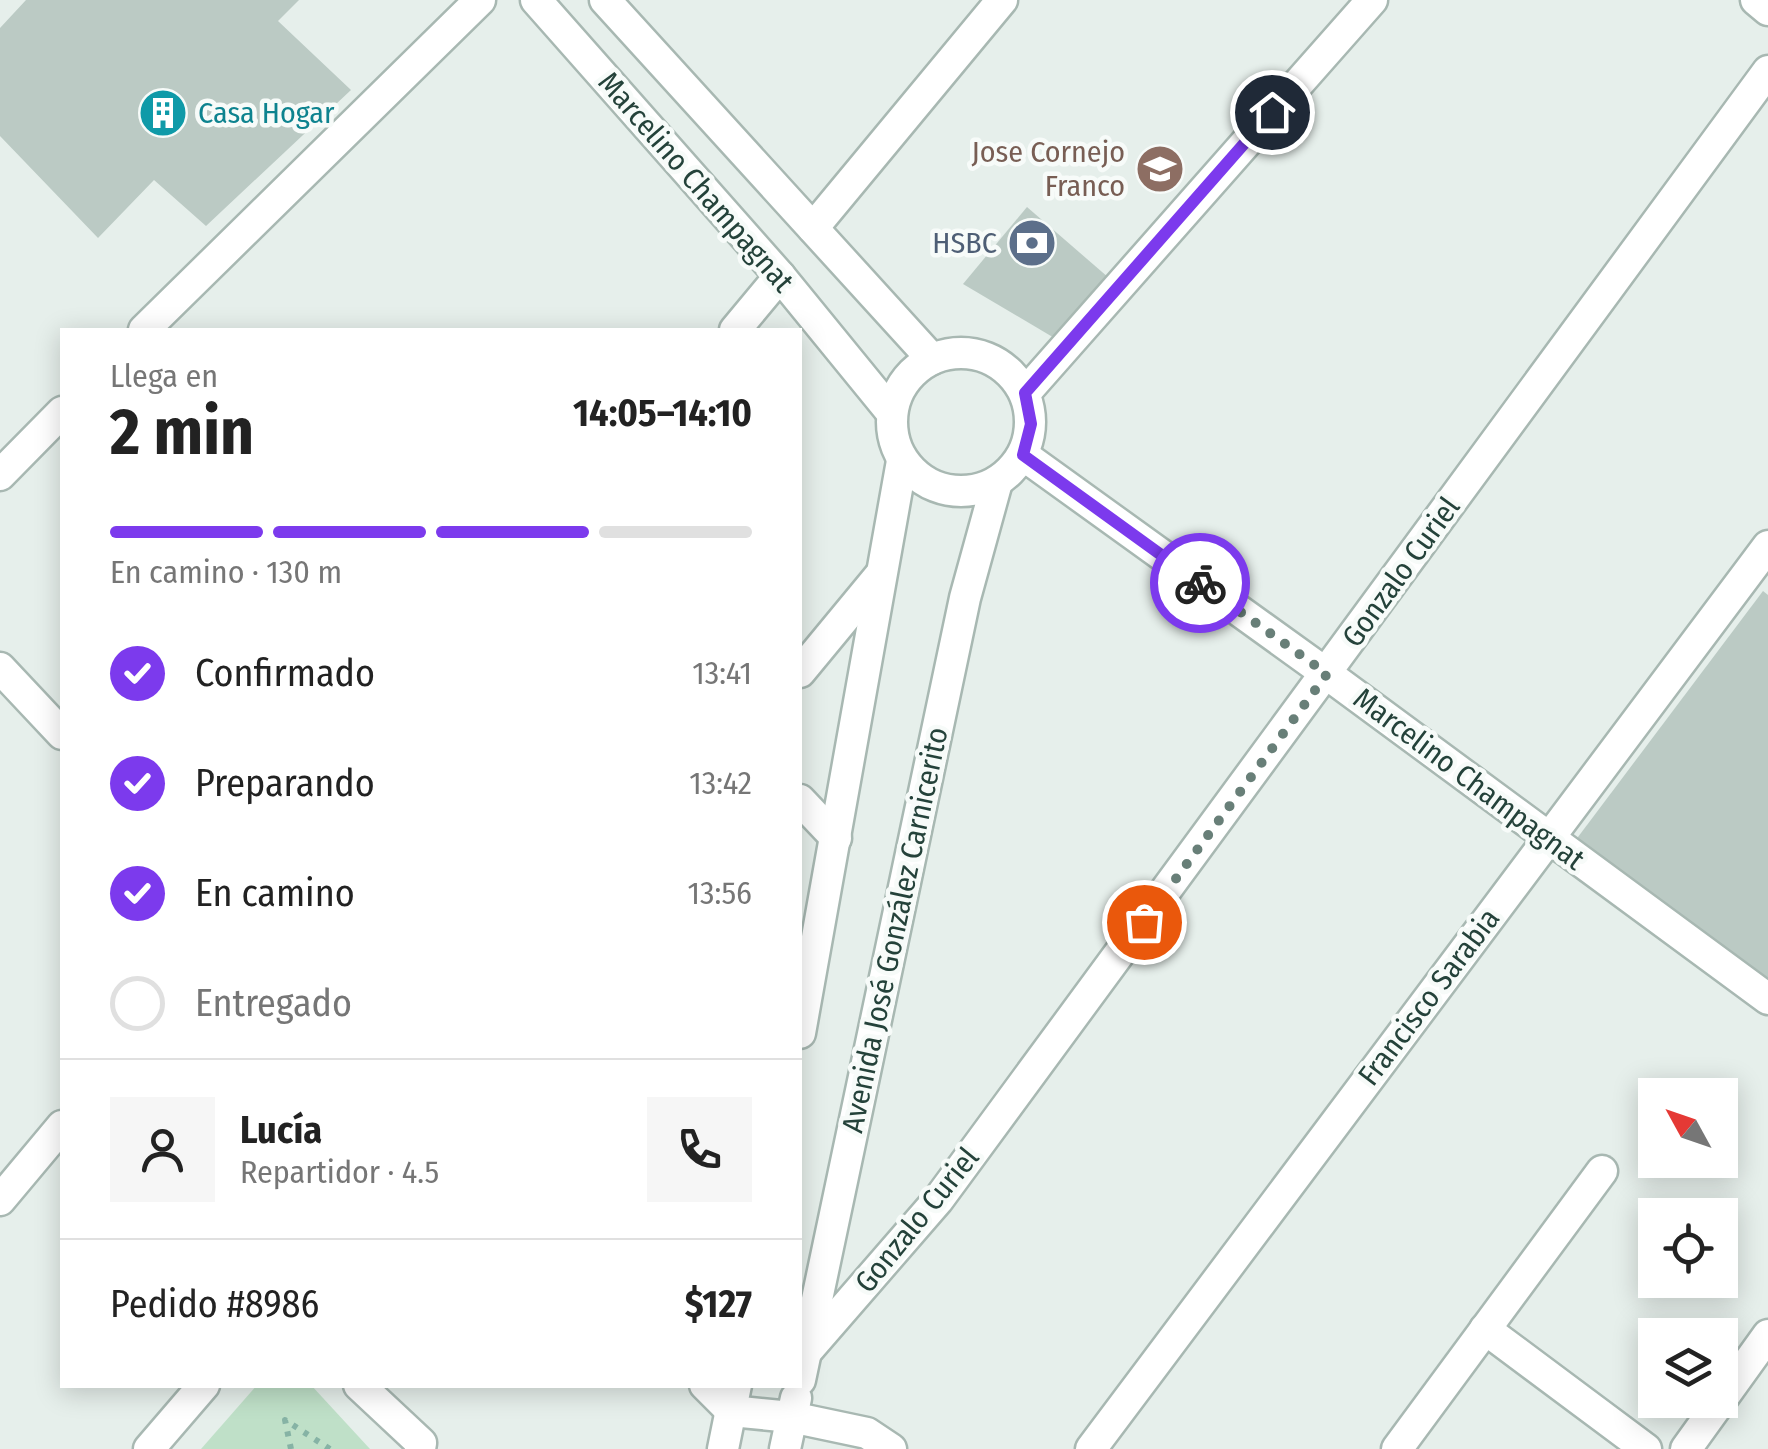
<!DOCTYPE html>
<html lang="es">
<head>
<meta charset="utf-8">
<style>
	body { margin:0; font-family:"Fira Sans Condensed",sans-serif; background:#f6f6f6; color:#222; height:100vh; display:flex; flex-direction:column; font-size:38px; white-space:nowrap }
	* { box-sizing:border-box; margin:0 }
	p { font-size:32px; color:#767676 }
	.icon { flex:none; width:55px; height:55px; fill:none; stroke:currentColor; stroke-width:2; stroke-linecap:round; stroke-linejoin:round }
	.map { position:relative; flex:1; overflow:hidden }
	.sheet { position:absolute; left:60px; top:328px; width:742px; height:1060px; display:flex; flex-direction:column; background:#fff; border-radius:0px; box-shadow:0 5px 25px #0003 }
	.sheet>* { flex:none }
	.needle { width:65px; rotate:310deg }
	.buttons { position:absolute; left:1638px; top:1078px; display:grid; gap:20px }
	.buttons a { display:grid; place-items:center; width:100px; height:100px; border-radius:0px; background:#fff; box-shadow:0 5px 25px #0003; font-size:50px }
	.pin { position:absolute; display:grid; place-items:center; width:85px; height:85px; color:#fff; margin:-42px; border:5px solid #fff; border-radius:50%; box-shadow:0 2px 10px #0007 }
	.courier { position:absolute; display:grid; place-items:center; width:100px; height:100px; margin:-50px; border:8px solid #7c3aed; border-radius:50%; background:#fff; color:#222; box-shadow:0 2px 12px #0007 }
	.headline em { font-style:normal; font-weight:700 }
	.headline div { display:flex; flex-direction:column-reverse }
	.headline { display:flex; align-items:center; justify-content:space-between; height:170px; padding:0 50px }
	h1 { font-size:65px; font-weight:700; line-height:75px }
	.bar { display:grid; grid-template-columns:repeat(4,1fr); gap:15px 10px; align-content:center; height:120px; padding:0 50px }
	.bar i { height:12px; border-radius:8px; background:#e0e0e0 }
	.bar .active { background:#7c3aed }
	.bar p { grid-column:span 4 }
	.line { display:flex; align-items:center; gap:25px; padding:0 50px; border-top:2px solid #e0e0e0 }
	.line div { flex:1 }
	.round { display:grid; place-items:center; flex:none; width:105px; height:105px; border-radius:0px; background:#f6f6f6 }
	ol { padding:0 50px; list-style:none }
	li { display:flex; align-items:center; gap:30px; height:110px }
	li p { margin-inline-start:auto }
	li .icon { padding:10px; border-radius:50%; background:#7c3aed; color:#fff; stroke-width:4 }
	li:last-child { color:#767676 }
	li i { width:55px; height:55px; border:5px solid #e0e0e0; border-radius:50% }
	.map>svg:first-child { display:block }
</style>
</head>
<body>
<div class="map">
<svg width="1768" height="1449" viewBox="0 0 1768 1449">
	<rect width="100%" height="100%" fill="#e6efeb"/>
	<polygon fill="#bfe0c8" points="257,1385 311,1385 370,1449 201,1449"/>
	<g fill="#bbcac4">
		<polygon points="26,0 299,0 278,21 351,90 206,226 154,180 98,238 0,136 0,28"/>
		<polygon points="1027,207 1109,278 1056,339 963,284"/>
		<polygon points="1763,591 1768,595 1768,981 1575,841"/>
	</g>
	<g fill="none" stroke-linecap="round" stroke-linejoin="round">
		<g stroke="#a8b8b2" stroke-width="35">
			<g id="minor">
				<polyline points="536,0 780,276 891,412"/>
				<polyline points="605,0 932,359"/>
				<polyline points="1756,0 1768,10"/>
				<polyline points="813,228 1002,0"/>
				<polyline points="144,330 480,0"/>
				<polyline points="735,330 780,276"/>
				<circle cx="961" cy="422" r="69"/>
				<polyline points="1025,393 1372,0"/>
				<polyline points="1023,455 1327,674 1768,999"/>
				<polyline points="0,475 62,412"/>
				<polyline points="0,668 62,734"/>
				<polyline points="800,672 881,574"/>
				<polyline points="800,800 836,838"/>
				<polyline points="800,1033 902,461"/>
				<polyline points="0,1200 62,1126"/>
				<polyline points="1485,1329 1646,1449"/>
				<polyline points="807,1351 938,1200 1768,71"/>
				<polyline points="800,1380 965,598 997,482"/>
				<polyline points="359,1385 421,1443 420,1449"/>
				<polyline points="705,1385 731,1411 791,1417 867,1433 891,1449"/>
				<polyline points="149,1449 204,1385"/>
				<polyline points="723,1449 736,1385"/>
				<polyline points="785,1449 796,1398"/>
				<polyline points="1091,1449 1768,546"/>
				<polyline points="1397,1449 1602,1171"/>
				<polyline points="1686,1449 1768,1335"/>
			</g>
		</g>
		<polyline stroke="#86b3a5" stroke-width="6" stroke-dasharray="5 8" stroke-linecap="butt" points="291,1449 285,1420 330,1449"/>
		<use href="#minor" stroke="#fff" stroke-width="30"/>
	</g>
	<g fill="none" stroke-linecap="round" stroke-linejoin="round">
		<polyline stroke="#687f78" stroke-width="10" stroke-dasharray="0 18" points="1144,922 1327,674 1200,583"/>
		<polyline stroke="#7c3aed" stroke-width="12" points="1200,583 1023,455 1031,424 1025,393 1272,112"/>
	</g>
	<defs>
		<g id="building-disc" transform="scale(2.5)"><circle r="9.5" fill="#0f9aa8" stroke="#f7fbf9"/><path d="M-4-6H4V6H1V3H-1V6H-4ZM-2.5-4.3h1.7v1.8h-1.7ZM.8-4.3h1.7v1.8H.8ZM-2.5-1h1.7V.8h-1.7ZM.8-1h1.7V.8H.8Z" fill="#fff"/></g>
		<g id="school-disc" transform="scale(2.5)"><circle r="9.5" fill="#8d6e63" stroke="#f7fbf9"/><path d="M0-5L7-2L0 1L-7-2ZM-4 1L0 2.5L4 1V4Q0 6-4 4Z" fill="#fff"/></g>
		<g id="bank-disc" transform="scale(2.5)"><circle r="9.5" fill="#5c6f8a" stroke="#f7fbf9"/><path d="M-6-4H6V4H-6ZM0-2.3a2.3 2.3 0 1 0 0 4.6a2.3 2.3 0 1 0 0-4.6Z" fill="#fff"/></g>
	</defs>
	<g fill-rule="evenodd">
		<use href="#building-disc" x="163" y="113"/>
		<use href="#school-disc" x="1160" y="169"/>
		<use href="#bank-disc" x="1032" y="243"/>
	</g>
	<g text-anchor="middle" stroke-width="9" stroke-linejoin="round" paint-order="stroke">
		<g font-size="30" fill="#0d838f" stroke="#f7fbf9" text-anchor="start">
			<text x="198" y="123">Casa Hogar</text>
		</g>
		<g font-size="30" fill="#785e54" stroke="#f7fbf9" text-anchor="end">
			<text x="1125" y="162">Jose Cornejo<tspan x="1125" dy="34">Franco</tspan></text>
		</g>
		<g font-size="30" fill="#24423a" stroke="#f7fbf9">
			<text transform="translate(696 182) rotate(49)" y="10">Marcelino Champagnat</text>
			<text transform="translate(1401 572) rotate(-54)" y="10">Gonzalo Curiel</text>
			<text transform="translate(1469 779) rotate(37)" y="10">Marcelino Champagnat</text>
			<text transform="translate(895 930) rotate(-78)" y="10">Avenida José González Carnicerito</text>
			<text transform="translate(1429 997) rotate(-53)" y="10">Francisco Sarabia</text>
			<text transform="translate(917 1220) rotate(-51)" y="10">Gonzalo Curiel</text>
		</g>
		<g font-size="30" fill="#4e5e75" stroke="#f7fbf9" text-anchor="end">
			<text x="997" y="253">HSBC</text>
		</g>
	</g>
</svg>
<div class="buttons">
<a><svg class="needle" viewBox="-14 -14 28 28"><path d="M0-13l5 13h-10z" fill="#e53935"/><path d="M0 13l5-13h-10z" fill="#767676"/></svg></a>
<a><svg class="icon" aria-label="locate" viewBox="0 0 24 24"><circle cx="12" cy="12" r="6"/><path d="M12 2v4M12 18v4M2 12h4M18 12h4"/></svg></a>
<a><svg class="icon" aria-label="layers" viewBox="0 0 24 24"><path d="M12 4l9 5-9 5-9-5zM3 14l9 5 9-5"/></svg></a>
</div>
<div class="pin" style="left:1144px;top:922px;background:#ea580c"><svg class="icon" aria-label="bag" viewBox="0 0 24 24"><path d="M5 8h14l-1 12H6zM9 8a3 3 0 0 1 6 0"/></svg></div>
<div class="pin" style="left:1272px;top:112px;background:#1f2937"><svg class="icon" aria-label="home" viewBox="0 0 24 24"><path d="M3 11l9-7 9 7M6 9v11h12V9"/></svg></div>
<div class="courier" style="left:1200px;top:583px"><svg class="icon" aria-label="bike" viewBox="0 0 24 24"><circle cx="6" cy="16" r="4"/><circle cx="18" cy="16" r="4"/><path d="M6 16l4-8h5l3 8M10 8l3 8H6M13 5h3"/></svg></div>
<section class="sheet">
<div class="headline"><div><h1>2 min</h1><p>Llega en</p></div><em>14:05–14:10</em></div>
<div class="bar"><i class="active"></i><i class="active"></i><i class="active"></i><i></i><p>En camino · 130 m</p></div>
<ol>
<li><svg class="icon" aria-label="check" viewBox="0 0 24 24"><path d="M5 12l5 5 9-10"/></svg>Confirmado<p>13:41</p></li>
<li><svg class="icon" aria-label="check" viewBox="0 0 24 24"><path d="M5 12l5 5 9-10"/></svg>Preparando<p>13:42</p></li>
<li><svg class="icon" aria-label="check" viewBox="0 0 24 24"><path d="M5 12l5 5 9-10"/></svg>En camino<p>13:56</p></li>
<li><i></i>Entregado</li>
</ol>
<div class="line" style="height:180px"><a class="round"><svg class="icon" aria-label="person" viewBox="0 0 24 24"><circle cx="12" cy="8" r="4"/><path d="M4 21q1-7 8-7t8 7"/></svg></a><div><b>Lucía</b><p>Repartidor · 4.5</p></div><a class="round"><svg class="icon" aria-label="phone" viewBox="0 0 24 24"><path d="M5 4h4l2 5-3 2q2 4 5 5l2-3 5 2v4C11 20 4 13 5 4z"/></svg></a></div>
<div class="line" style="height:130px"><div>Pedido #8986</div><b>$127</b></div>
</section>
</div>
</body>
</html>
